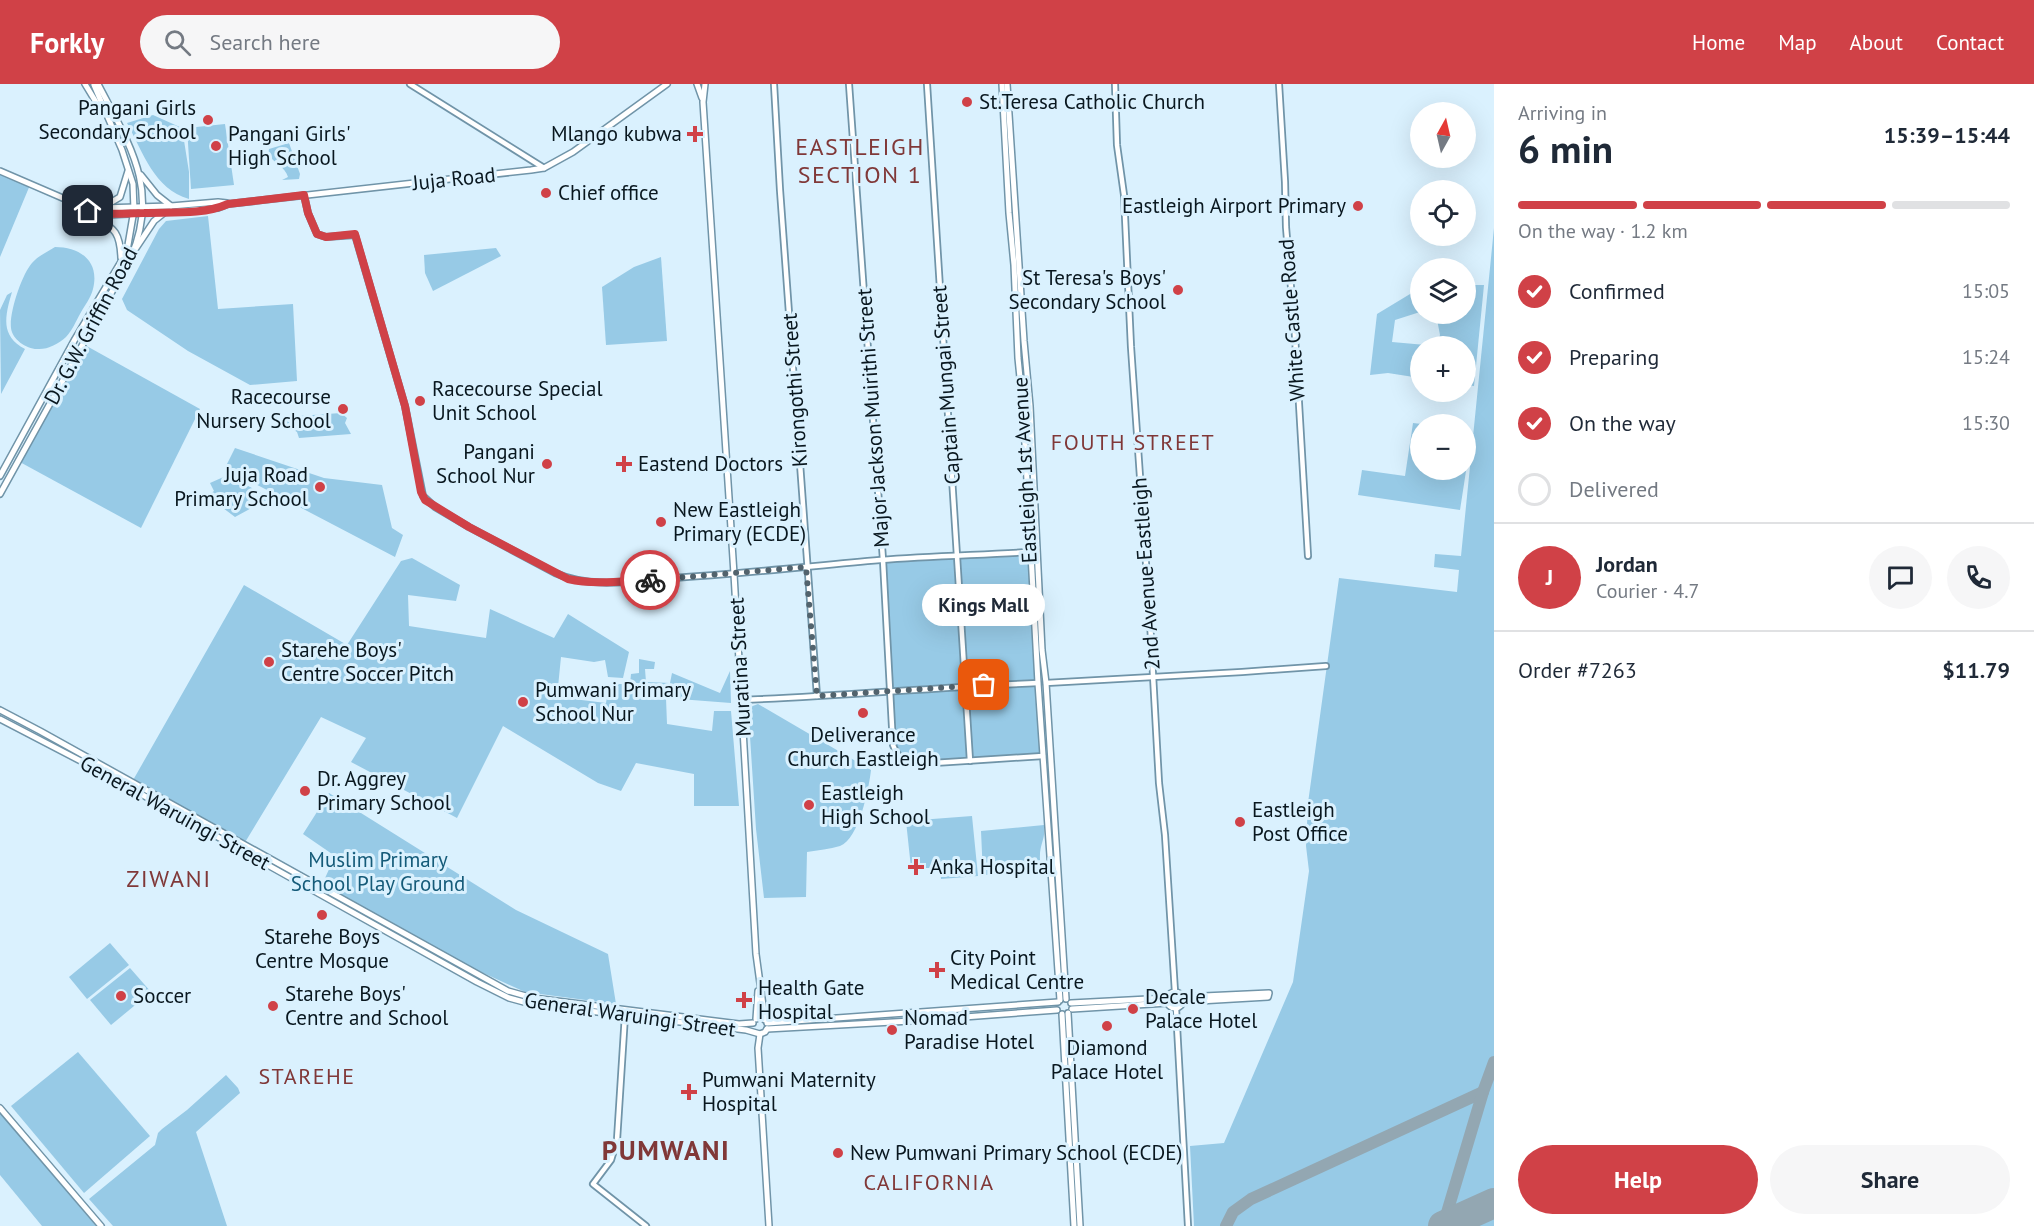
<!DOCTYPE html>
<html lang="en">
<head>
<meta charset="utf-8">
<style>
	body { margin:0; font-family:"PT Sans",sans-serif; background:#f6f6f7; color:#1f2937; height:100vh; display:flex; flex-direction:column; font-size:22px; white-space:nowrap }
	* { box-sizing:border-box; margin:0 }
	p { font-size:20px; color:#747a83 }
	.icon { flex:none; width:33px; height:33px; fill:none; stroke:currentColor; stroke-width:2; stroke-linecap:round; stroke-linejoin:round }
	.map { position:relative; flex:1; overflow:hidden }
	.sheet { display:flex; flex-direction:column; background:#fff; width:540px }
	.sheet>* { flex:none }
	.needle { width:39px; rotate:8deg }
	.buttons { position:absolute; left:1410px; top:18px; display:grid; gap:12px }
	.buttons a { display:grid; place-items:center; width:66px; height:66px; border-radius:50%; background:#fff; box-shadow:0 6px 24px #0002; font-size:30px }
	.pin { position:absolute; display:grid; place-items:center; width:51px; height:51px; color:#fff; margin:-26px; border-radius:12px; box-shadow:0 3px 9px #0006 }
	.courier { position:absolute; display:grid; place-items:center; width:60px; height:60px; margin:-30px; border:4px solid #d04147; border-radius:50%; background:#fff; color:#222; box-shadow:0 2px 8px #0007 }
	.bubble { position:absolute; height:42px; border-radius:21px; background:#fff; box-shadow:0 6px 24px #0002; font-size:20px; font-weight:800; line-height:42px; text-align:center }
	.overview em { font-style:normal; font-weight:800 }
	.overview div { display:flex; flex-direction:column-reverse }
	.overview { display:flex; align-items:center; justify-content:space-between; height:102px; padding:0 24px }
	h1 { font-size:39px; font-weight:800; line-height:45px }
	.bar { display:grid; grid-template-columns:repeat(4,1fr); gap:9px 6px; align-content:center; height:72px; padding:0 24px }
	.bar i { height:8px; border-radius:4px; background:#e0e1e3 }
	.bar .on { background:#d04147 }
	.bar p { grid-column:span 4 }
	.line { display:flex; align-items:center; gap:15px; padding:0 24px; border-top:2px solid #e0e1e3 }
	.line div { flex:1 }
	.round { display:grid; place-items:center; flex:none; width:63px; height:63px; border-radius:32px; background:#f6f6f7 }
	ol { padding:0 24px; list-style:none }
	li { display:flex; align-items:center; gap:18px; height:66px }
	li p { margin-inline-start:auto }
	li .icon { padding:6px; border-radius:50%; background:#d04147; color:#fff; stroke-width:4 }
	li:last-child { color:#747a83 }
	li i { width:33px; height:33px; border:3px solid #e0e1e3; border-radius:50% }
	.primary-button { display:flex; gap:12px; margin-top:auto; padding:12px 24px }
	.primary-button a { flex:1; height:69px; border-radius:36px; background:#d04147; color:#fff; font-size:24px; font-weight:800; line-height:69px; text-align:center }
	.primary-button a+a { background:#f6f6f7; color:#1f2937 }
	header { display:flex; align-items:center; gap:36px; box-sizing:border-box; height:84px; padding:0 30px; background:#d04147; color:#fff }
	header strong { font-size:28px }
	nav { display:flex; gap:33px; margin-inline-start:auto; font-size:21px }
	.search { width:420px; height:54px; background:#f6f6f7; display:flex; align-items:center; gap:15px; box-sizing:border-box; padding:0 21px; border-radius:33px; color:#747a83; font-size:22px }
	main { display:flex; flex:1; min-height:0 }
	.map>svg:first-child { display:block }
</style>
</head>
<body>
<header>
<strong>Forkly</strong>
<div class="search"><svg class="icon" aria-label="search" viewBox="0 0 24 24"><circle cx="10" cy="10" r="6"/><path d="M15 15l6 6"/></svg>Search here</div>
<nav><a>Home</a><a>Map</a><a>About</a><a>Contact</a></nav>
</header>
<main>
<div class="map">
<svg width="1494" height="1142" viewBox="0 0 1494 1142">
	<rect width="100%" height="100%" fill="#daf1fe"/>
	<g fill="#97cae6">
		<path d="M 153,31 L 182,44 L 189,88 L 189,115 C 154,105 143,68 127,39 Z"/>
		<polygon points="225,40 234,101 191,105 187,44"/>
		<path d="M 289,59 L 300,90 L 299,95 L 282,96 L 288,93 C 285,83 275,79 268,71 L 269,65 Z"/>
		<polygon points="0,87 30,101 0,173"/>
		<polygon points="208,132 218,225 293,220 297,297 250,301 188,267 127,226 122,215 159,145 166,137"/>
		<polygon points="1494,144 1494,1142 1194,1142 1190,1062 1224,1059 1293,898 1309,787 1306,762 1308,719 1339,494 1457,508 1459,486 1434,483 1435,470 1461,472"/>
		<path d="M 55,163 C 80,163 100,177 93,205 C 91,214 84,222 80,230 C 76,237 72,247 66,253 C 58,260 47,266 37,265 C 26,265 12,255 11,244 C 9,229 22,190 32,179 C 38,172 47,168 55,163 Z"/>
		<polygon points="496,164 501,172 433,207 425,189 424,171"/>
		<polygon points="661,173 667,257 606,261 602,203 634,183"/>
		<polygon points="1466,201 1484,201 1474,302 1466,301 1466,262 1420,262 1420,294 1388,289 1370,291 1377,230 1420,204 1420,228 1395,236 1392,258 1437,262 1440,251 1436,230 1466,230"/>
		<path d="M 12,208 C 5,232 0,252 25,265 L 1,310 L 0,226 L 7,211 Z"/>
		<polygon points="83,260 200,325 141,444 18,377"/>
		<polygon points="341,329 347,334 345,339 351,350 299,354 297,348 285,340 284,333"/>
		<polygon points="1413,339 1422,340 1420,386 1466,386 1466,347 1472,348 1460,426 1358,411 1362,386 1405,392"/>
		<polygon points="235,364 324,394 382,401 392,444 403,451 395,473 225,384"/>
		<polygon points="228,391 270,414 235,433 207,412 214,407 210,399"/>
		<polygon points="1030,468 1043,672 918,680 902,675 892,655 883,476"/>
		<polygon points="412,474 460,501 456,517 408,511 409,542 486,554 490,525 554,554 568,530 629,568 623,594 608,593 605,576 594,578 561,573 557,613 606,619 609,600 630,600 631,590 639,589 639,575 655,578 654,585 645,585 646,598 670,599 672,589 720,609 730,587 731,619 666,614 667,640 712,647 714,627 731,627 739,722 694,722 694,690 636,679 621,707 598,699 503,642 457,734 351,678 366,654 321,633 244,760 132,698 244,501 347,561 401,477"/>
		<path d="M 758,620 L 871,686 C 869,704 859,755 840,762 C 830,765 818,766 807,768 L 806,813 L 764,814 L 756,745 L 749,637 L 750,623 Z"/>
		<polygon points="329,709 516,826 608,870 616,920 525,908 479,887 477,890 321,803 335,772 303,750"/>
		<polygon points="972,732 978,792 941,795 940,784 911,784 906,737"/>
		<path d="M 1044,741 C 1046,756 1039,759 1040,776 L 1037,778 L 1038,787 L 983,791 L 981,747 Z"/>
		<polygon points="110,859 129,881 87,915 69,893"/>
		<polygon points="130,884 151,908 111,941 90,916"/>
		<polygon points="78,968 150,1052 84,1109 11,1022"/>
		<polygon points="226,991 238,1004 240,1009 196,1048 227,1142 113,1142 89,1115 155,1061 158,1049 162,1045 187,1026"/>
		<polygon points="0,1029 96,1142 42,1142 0,1091"/>
	</g>
	<g fill="none" stroke-linecap="round" stroke-linejoin="round">
		<g stroke="#93a7b2" stroke-width="12">
			<polyline points="1226,1142 1233,1128 1251,1115 1483,1008"/>
			<polyline points="1443,1142 1483,1008 1494,978"/>
		</g>
		<polyline stroke="#93a7b2" stroke-width="30" points="1443,1142 1494,1119"/>
		<g stroke="#7094a8" stroke-width="8">
			<g id="tertiary">
				<polyline points="410,0 544,84"/>
				<polyline points="774,0 780,106 817,612"/>
				<path d="M 849,0 L 883,476 L 893,661 C 898,674 904,679 918,680 L 1043,672"/>
				<polyline points="927,0 970,677"/>
				<polyline points="1115,0 1117,61 1124,111 1131,263 1150,537 1159,699 1165,751 1175,908"/>
				<polyline points="1279,0 1285,98 1286,143 1295,252 1308,472"/>
				<path d="M 304,111 L 308,129 L 317,150 L 326,153 L 355,151 L 405,322 L 423,412 L 435,423 L 469,443 L 555,489 C 591,505 633,497 671,494 C 741,490 811,482 880,476 C 930,472 980,471 1030,468"/>
				<polyline points="1046,599 1242,588 1326,582"/>
				<path d="M 742,616 C 841,612 939,603 1038,599"/>
				<polyline points="1176,924 1188,1142"/>
				<polyline points="625,931 617,1056 611,1076 593,1100 646,1142"/>
			</g>
		</g>
		<g stroke="#7094a8" stroke-width="8">
			<g id="secondary">
				<polyline points="85,0 102,28"/>
				<polyline points="697,0 702,14"/>
				<polyline points="705,0 703,18 734,490 756,870 765,936"/>
				<polyline points="1002,0 1009,129 1014,181 1018,274 1023,323 1038,599 1060,916"/>
				<polyline points="1007,0 1024,257 1030,322 1042,566 1046,599 1066,915"/>
				<polyline points="0,87 65,115 101,124 171,122 218,118 227,119"/>
				<polyline points="141,91 157,111 171,122"/>
				<polyline points="65,115 88,127 108,131 170,128 218,124 228,120 531,86 544,84 573,68 667,0"/>
				<polyline points="105,122 120,113 128,87"/>
				<path d="M 93,130 C 114,145 120,147 121,174"/>
				<polyline points="136,164 154,137 164,129"/>
				<polyline points="0,392 75,255 122,176 128,161 134,126 133,100 122,66 94,1"/>
				<path d="M 0,410 L 130,175 C 161,106 129,60 98,0"/>
				<polyline points="0,626 40,647 508,907 533,914 739,940 753,939"/>
				<polyline points="0,635 98,686 477,898 509,914 531,920 746,946 760,950 765,948 767,945"/>
				<circle cx="1175" cy="916" r="8"/>
				<polyline points="1182,913 1269,909 1268,913 1182,918"/>
				<polyline points="1071,919 1167,914"/>
				<polyline points="1072,925 1168,919"/>
				<polyline points="1068,929 1080,1142"/>
				<polyline points="1062,930 1074,1142"/>
				<polyline points="756,935 758,907"/>
				<polyline points="767,939 1058,918"/>
				<polyline points="767,945 911,937 1057,926"/>
				<polyline points="760,950 758,964 769,1142"/>
				<polyline points="0,1024 101,1142"/>
			</g>
		</g>
		<use href="#tertiary" stroke="#fff" stroke-width="4.5"/>
		<use href="#secondary" stroke="#fff" stroke-width="5"/>
	</g>
	<g fill="none" stroke-linecap="round" stroke-linejoin="round">
		<polyline stroke="#52636d" stroke-width="6" stroke-dasharray="0 10.8" points="650,496 806,483 817,612 984,601"/>
		<path stroke="#d04147" stroke-width="8" d="M 88,127 C 107,132 125,129 144,129 C 171,128 203,131 228,120 L 304,111 L 308,129 L 317,150 L 326,153 L 355,150 L 405,322 L 421,408 L 425,416 L 469,443 L 568,495 C 595,501 623,497 650,496"/>
	</g>
	<g fill="#d04147" stroke="#daf1fe" stroke-width="2">
		<circle cx="967" cy="18" r="6"/>
		<circle cx="208" cy="36" r="6"/>
		<path d="M692 41h6v6h6v6h-6v6h-6v-6h-6v-6h6z"/>
		<circle cx="216" cy="62" r="6"/>
		<circle cx="546" cy="109" r="6"/>
		<circle cx="1358" cy="122" r="6"/>
		<circle cx="1178" cy="206" r="6"/>
		<circle cx="420" cy="317" r="6"/>
		<circle cx="343" cy="325" r="6"/>
		<circle cx="547" cy="380" r="6"/>
		<path d="M621 371h6v6h6v6h-6v6h-6v-6h-6v-6h6z"/>
		<circle cx="320" cy="403" r="6"/>
		<circle cx="661" cy="438" r="6"/>
		<circle cx="269" cy="578" r="6"/>
		<circle cx="523" cy="618" r="6"/>
		<circle cx="863" cy="629" r="6"/>
		<circle cx="305" cy="707" r="6"/>
		<circle cx="809" cy="721" r="6"/>
		<circle cx="1240" cy="738" r="6"/>
		<path d="M913 774h6v6h6v6h-6v6h-6v-6h-6v-6h6z"/>
		<circle cx="322" cy="831" r="6"/>
		<path d="M934 877h6v6h6v6h-6v6h-6v-6h-6v-6h6z"/>
		<circle cx="121" cy="912" r="6"/>
		<path d="M741 907h6v6h6v6h-6v6h-6v-6h-6v-6h6z"/>
		<circle cx="273" cy="922" r="6"/>
		<circle cx="1133" cy="925" r="6"/>
		<circle cx="1107" cy="942" r="6"/>
		<circle cx="892" cy="946" r="6"/>
		<path d="M686 999h6v6h6v6h-6v6h-6v-6h-6v-6h6z"/>
		<circle cx="838" cy="1069" r="6"/>
	</g>
	<g text-anchor="middle" stroke-width="6" stroke-linejoin="round" paint-order="stroke">
		<g font-size="21" fill="#09171f" stroke="#daf1fe" text-anchor="start">
			<text x="979" y="25">St.Teresa Catholic Church</text>
			<text x="196" y="31" text-anchor="end">Pangani Girls<tspan x="196" dy="24">Secondary School</tspan></text>
			<text x="228" y="57">Pangani Girls'<tspan x="228" dy="24">High School</tspan></text>
			<text x="682" y="57" text-anchor="end">Mlango kubwa</text>
			<text x="558" y="116">Chief office</text>
			<text x="1346" y="129" text-anchor="end">Eastleigh Airport Primary</text>
			<text x="1166" y="201" text-anchor="end">St Teresa's Boys'<tspan x="1166" dy="24">Secondary School</tspan></text>
			<text x="432" y="312">Racecourse Special<tspan x="432" dy="24">Unit School</tspan></text>
			<text x="331" y="320" text-anchor="end">Racecourse<tspan x="331" dy="24">Nursery School</tspan></text>
			<text x="535" y="375" text-anchor="end">Pangani<tspan x="535" dy="24">School Nur</tspan></text>
			<text x="638" y="387">Eastend Doctors</text>
			<text x="308" y="398" text-anchor="end">Juja Road<tspan x="308" dy="24">Primary School</tspan></text>
			<text x="673" y="433">New Eastleigh<tspan x="673" dy="24">Primary (ECDE)</tspan></text>
			<text x="281" y="573">Starehe Boys'<tspan x="281" dy="24">Centre Soccer Pitch</tspan></text>
			<text x="535" y="613">Pumwani Primary<tspan x="535" dy="24">School Nur</tspan></text>
			<text x="863" y="658" text-anchor="middle">Deliverance<tspan x="863" dy="24">Church Eastleigh</tspan></text>
			<text x="317" y="702">Dr. Aggrey<tspan x="317" dy="24">Primary School</tspan></text>
			<text x="821" y="716">Eastleigh<tspan x="821" dy="24">High School</tspan></text>
			<text x="1252" y="733">Eastleigh<tspan x="1252" dy="24">Post Office</tspan></text>
			<text x="930" y="790">Anka Hospital</text>
			<text x="322" y="860" text-anchor="middle">Starehe Boys<tspan x="322" dy="24">Centre Mosque</tspan></text>
			<text x="950" y="881">City Point<tspan x="950" dy="24">Medical Centre</tspan></text>
			<text x="758" y="911">Health Gate<tspan x="758" dy="24">Hospital</tspan></text>
			<text x="285" y="917">Starehe Boys'<tspan x="285" dy="24">Centre and School</tspan></text>
			<text x="133" y="919">Soccer</text>
			<text x="1145" y="920">Decale<tspan x="1145" dy="24">Palace Hotel</tspan></text>
			<text x="904" y="941">Nomad<tspan x="904" dy="24">Paradise Hotel</tspan></text>
			<text x="1107" y="971" text-anchor="middle">Diamond<tspan x="1107" dy="24">Palace Hotel</tspan></text>
			<text x="702" y="1003">Pumwani Maternity<tspan x="702" dy="24">Hospital</tspan></text>
			<text x="850" y="1076">New Pumwani Primary School (ECDE)</text>
		</g>
		<g font-size="21" fill="#09171f" stroke="#daf1fe">
			<text transform="translate(454 95) rotate(-6)" y="7">Juja Road</text>
			<text transform="translate(1292 236) rotate(-94)" y="7">White Castle Road</text>
			<text transform="translate(91 242) rotate(-62)" y="7">Dr. G.W. Griffin Road</text>
			<text transform="translate(946 301) rotate(-94)" y="7">Captain Mungai Street</text>
			<text transform="translate(795 306) rotate(-94)" y="7">Kirongothi Street</text>
			<text transform="translate(873 334) rotate(-94)" y="7">Major Jackson Muirithi Street</text>
			<text transform="translate(1025 386) rotate(-93)" y="7">Eastleigh 1st Avenue</text>
			<text transform="translate(1146 490) rotate(-94)" y="7">2nd Avenue Eastleigh</text>
			<text transform="translate(740 583) rotate(-93)" y="7">Muratina Street</text>
			<text transform="translate(175 729) rotate(29)" y="7">General Waruingi Street</text>
			<text transform="translate(630 931) rotate(8)" y="7">General Waruingi Street</text>
		</g>
		<g font-size="21" fill="#155b79" stroke="#daf1fe">
			<text x="378" y="783">Muslim Primary<tspan x="378" dy="24">School Play Ground</tspan></text>
		</g>
		<g font-size="22" letter-spacing="1.5" fill="#803838" stroke="#daf1fe">
			<text x="1133" y="366">FOUTH STREET</text>
			<text x="307" y="1000">STAREHE</text>
			<text x="929" y="1106">CALIFORNIA</text>
		</g>
		<g font-size="24" letter-spacing="1.5" fill="#803838" stroke="#daf1fe">
			<text x="860" y="71">EASTLEIGH<tspan x="860" dy="28">SECTION 1</tspan></text>
			<text x="169" y="803">ZIWANI</text>
		</g>
		<g font-size="27" font-weight="bold" letter-spacing="1.5" fill="#803838" stroke="#daf1fe">
			<text x="666" y="1076">PUMWANI</text>
		</g>
	</g>
</svg>
<div class="buttons">
<a><svg class="needle" viewBox="-14 -14 28 28"><path d="M0-13l5 13h-10z" fill="#e53935"/><path d="M0 13l5-13h-10z" fill="#747a83"/></svg></a>
<a><svg class="icon" aria-label="locate" viewBox="0 0 24 24"><circle cx="12" cy="12" r="6"/><path d="M12 2v4M12 18v4M2 12h4M18 12h4"/></svg></a>
<a><svg class="icon" aria-label="layers" viewBox="0 0 24 24"><path d="M12 4l9 5-9 5-9-5zM3 14l9 5 9-5"/></svg></a>
<a>+</a>
<a>−</a>
</div>
<div class="pin" style="left:984px;top:601px;background:#ea580c"><svg class="icon" aria-label="bag" viewBox="0 0 24 24"><path d="M5 8h14l-1 12H6zM9 8a3 3 0 0 1 6 0"/></svg></div>
<div class="pin" style="left:88px;top:127px;background:#1f2937"><svg class="icon" aria-label="home" viewBox="0 0 24 24"><path d="M3 11l9-7 9 7M6 9v11h12V9"/></svg></div>
<div class="courier" style="left:650px;top:496px"><svg class="icon" aria-label="bike" viewBox="0 0 24 24"><circle cx="6" cy="16" r="4"/><circle cx="18" cy="16" r="4"/><path d="M6 16l4-8h5l3 8M10 8l3 8H6M13 5h3"/></svg></div>
<div class="bubble" style="left:922px;top:500px;width:123px">Kings Mall</div>
</div>
<section class="sheet">
<div class="overview"><div><h1>6 min</h1><p>Arriving in</p></div><em>15:39–15:44</em></div>
<div class="bar"><i class="on"></i><i class="on"></i><i class="on"></i><i></i><p>On the way · 1.2 km</p></div>
<ol>
<li><svg class="icon" aria-label="check" viewBox="0 0 24 24"><path d="M5 12l5 5 9-10"/></svg>Confirmed<p>15:05</p></li>
<li><svg class="icon" aria-label="check" viewBox="0 0 24 24"><path d="M5 12l5 5 9-10"/></svg>Preparing<p>15:24</p></li>
<li><svg class="icon" aria-label="check" viewBox="0 0 24 24"><path d="M5 12l5 5 9-10"/></svg>On the way<p>15:30</p></li>
<li><i></i>Delivered</li>
</ol>
<div class="line" style="height:108px"><b class="round" style="background:#d04147;color:#fff">J</b><div><b>Jordan</b><p>Courier · 4.7</p></div><a class="round"><svg class="icon" aria-label="chat" viewBox="0 0 24 24"><path d="M4 5h16v11H9l-5 4z"/></svg></a><a class="round"><svg class="icon" aria-label="phone" viewBox="0 0 24 24"><path d="M5 4h4l2 5-3 2q2 4 5 5l2-3 5 2v4C11 20 4 13 5 4z"/></svg></a></div>
<div class="line" style="height:78px"><div>Order #7263</div><b>$11.79</b></div>
<div class="primary-button"><a>Help</a><a>Share</a></div>
</section>
</main>
</body>
</html>
